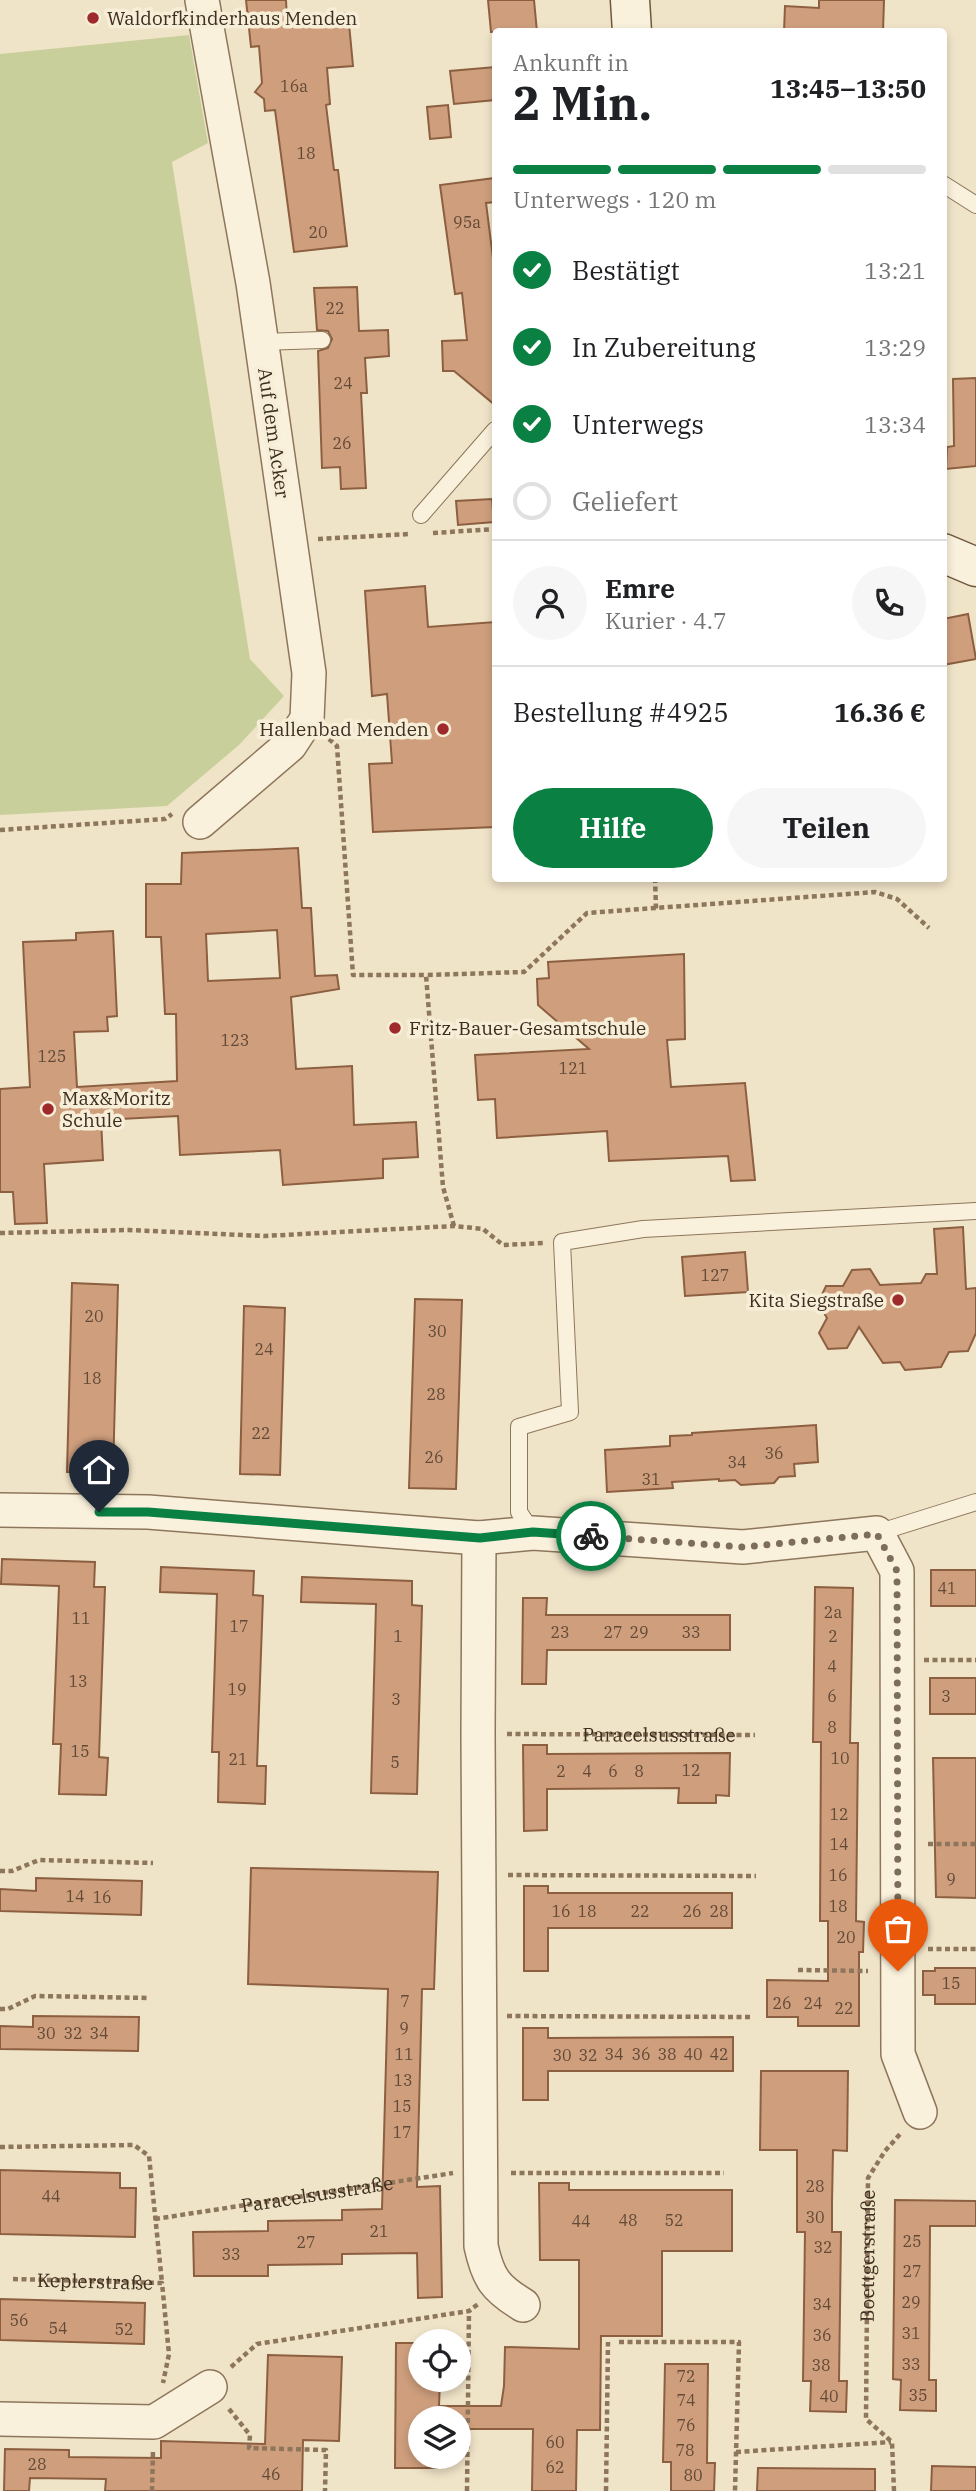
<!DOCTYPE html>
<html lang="de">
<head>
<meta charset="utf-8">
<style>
	body { margin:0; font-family:"IBM Plex Serif",serif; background:#f6f6f6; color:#202124; height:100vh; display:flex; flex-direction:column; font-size:26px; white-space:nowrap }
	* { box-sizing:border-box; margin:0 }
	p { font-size:23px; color:#757577 }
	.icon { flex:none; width:38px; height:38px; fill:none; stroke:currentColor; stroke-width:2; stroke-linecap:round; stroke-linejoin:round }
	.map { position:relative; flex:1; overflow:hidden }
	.details { position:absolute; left:492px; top:28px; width:455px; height:854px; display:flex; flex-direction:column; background:#fff; border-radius:7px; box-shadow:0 4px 10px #0003 }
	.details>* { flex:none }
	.buttons { position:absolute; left:408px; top:2329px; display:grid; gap:14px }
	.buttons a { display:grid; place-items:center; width:63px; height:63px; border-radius:50%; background:#fff; box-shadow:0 4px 10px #0003; font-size:35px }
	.pin { position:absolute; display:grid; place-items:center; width:60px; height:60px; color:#fff; margin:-72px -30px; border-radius:50% 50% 50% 0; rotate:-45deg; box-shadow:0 0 7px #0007 }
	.pin .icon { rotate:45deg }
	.courier { position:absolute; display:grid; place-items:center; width:70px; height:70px; margin:-35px; border:5px solid #0b8043; border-radius:50%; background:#fff; color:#222; box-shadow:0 2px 9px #0007 }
	.overview em { font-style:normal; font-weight:700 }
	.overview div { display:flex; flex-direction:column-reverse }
	.overview { display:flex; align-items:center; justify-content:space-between; height:119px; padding:0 21px }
	h1 { font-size:46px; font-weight:700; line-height:52px }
	.bar { display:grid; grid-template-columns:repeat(4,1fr); gap:10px 7px; align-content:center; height:84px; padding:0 21px }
	.bar i { height:9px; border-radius:5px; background:#e0e0e0 }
	.bar .on { background:#0b8043 }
	.bar p { grid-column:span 4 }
	.line { display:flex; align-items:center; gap:18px; padding:0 21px; border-top:2px solid #e0e0e0 }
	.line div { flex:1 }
	.round { display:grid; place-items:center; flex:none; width:74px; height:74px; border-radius:37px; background:#f6f6f6 }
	ol { padding:0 21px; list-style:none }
	li { display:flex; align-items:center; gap:21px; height:77px }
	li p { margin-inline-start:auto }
	li .icon { padding:7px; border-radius:50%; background:#0b8043; color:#fff; stroke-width:4 }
	li:last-child { color:#757577 }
	li i { width:38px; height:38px; border:4px solid #e0e0e0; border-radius:50% }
	.cta { display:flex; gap:14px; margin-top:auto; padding:14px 21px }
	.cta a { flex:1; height:80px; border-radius:42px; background:#0b8043; color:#fff; font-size:28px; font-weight:700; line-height:80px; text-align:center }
	.cta a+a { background:#f6f6f6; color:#202124 }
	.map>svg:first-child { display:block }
</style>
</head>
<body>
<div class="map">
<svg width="976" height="2491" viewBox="0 0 976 2491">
	<rect width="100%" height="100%" fill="#f0e4c8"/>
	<polygon fill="#c9cf9b" points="189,35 208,143 172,162 250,659 284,696 239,745 167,806 0,815 0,54"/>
	<g fill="#cf9f7d" stroke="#8d5f41" stroke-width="2" fill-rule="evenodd">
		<polygon points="246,0 286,0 287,19 348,13 353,66 327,68 330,104 326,105 334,170 338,170 347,246 294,252 275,110 265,111 264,99 255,92 262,83 259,46 251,47"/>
		<polygon points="488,0 534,0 537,32 491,32"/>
		<polygon points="819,0 884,0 883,32 784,32 785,6 819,8"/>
		<polygon points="495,67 495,100 454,104 450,71"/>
		<polygon points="448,105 451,137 430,139 427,107"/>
		<polygon points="495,178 495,202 486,203 495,274 495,405 454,371 443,371 442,341 467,340 462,293 455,294 440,185"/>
		<polygon points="357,287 359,331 388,330 389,356 365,358 367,393 361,393 366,488 341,489 340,467 322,468 318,351 328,348 332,339 328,331 317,330 314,288"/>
		<polygon points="976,378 976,466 946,469 947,447 954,446 953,379"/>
		<polygon points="492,499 494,522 458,525 456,501"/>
		<polygon points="425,586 428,627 495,622 495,827 373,832 369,764 392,763 387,694 372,696 365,591"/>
		<polygon points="968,614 976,659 943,665 943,619"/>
		<path d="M 298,848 L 302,908 L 311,908 L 315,976 L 337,975 L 339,989 L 291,997 L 296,1069 L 352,1066 L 354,1125 L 416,1122 L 418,1157 L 383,1159 L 383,1178 L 283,1185 L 280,1150 L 180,1155 L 178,1116 L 101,1120 L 103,1160 L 44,1164 L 47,1223 L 15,1224 L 13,1192 L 0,1192 L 0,1089 L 30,1087 L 23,942 L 76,940 L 76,933 L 113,931 L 117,1016 L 107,1017 L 108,1031 L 74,1032 L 77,1087 L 177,1081 L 176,1014 L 165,1014 L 161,937 L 146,937 L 146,884 L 181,884 L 182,853 ZM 277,930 L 280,978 L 208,981 L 206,934 Z"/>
		<polygon points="684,954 685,1039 667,1040 671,1087 745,1083 755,1180 731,1181 728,1156 609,1161 607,1131 497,1138 495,1099 478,1100 475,1055 589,1049 538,1005 537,979 549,978 548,962"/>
		<polygon points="963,1227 966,1289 976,1288 976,1333 968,1351 949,1352 941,1367 905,1370 900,1362 883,1363 859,1327 847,1348 828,1349 819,1333 827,1318 818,1303 826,1286 843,1286 852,1270 870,1269 880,1285 921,1283 926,1274 937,1274 934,1229"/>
		<polygon points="745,1252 748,1292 685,1296 682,1257"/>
		<polygon points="72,1283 118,1285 113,1473 67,1472"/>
		<polygon points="415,1299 462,1300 456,1489 409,1488"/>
		<polygon points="244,1306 285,1308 280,1475 240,1474"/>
		<polygon points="816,1425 818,1462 794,1464 795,1476 779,1477 774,1483 741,1485 735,1480 719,1481 719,1479 672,1482 673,1488 607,1492 605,1450 670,1446 670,1436 692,1435 692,1433"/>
		<polygon points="2,1559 95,1562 94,1587 105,1587 99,1757 108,1758 106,1795 59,1794 61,1744 53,1744 59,1586 1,1584"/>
		<polygon points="161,1567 254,1571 253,1595 263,1596 257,1766 266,1766 265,1804 218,1802 219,1752 212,1752 217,1594 160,1592"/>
		<rect x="931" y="1570" width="45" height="36"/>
		<polygon points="302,1577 412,1581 412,1605 422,1606 417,1794 371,1793 376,1604 301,1602"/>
		<polygon points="815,1587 853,1588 850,1743 858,1743 856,1921 864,1922 863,1952 859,1952 859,2026 798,2026 798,2017 767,2017 767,1980 828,1981 828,1921 820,1921 821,1742 813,1742"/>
		<polygon points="523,1598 547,1598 546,1615 730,1615 730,1650 547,1650 546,1684 522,1684"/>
		<rect x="930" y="1678" width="46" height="36"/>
		<polygon points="523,1745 547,1745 547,1754 730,1753 729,1796 716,1795 716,1803 678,1803 679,1788 547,1789 547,1830 524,1831"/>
		<polygon points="933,1758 976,1758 976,1898 936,1897"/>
		<polygon points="251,1868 438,1872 434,1989 422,1989 417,2187 440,2186 442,2297 418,2298 417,2253 342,2254 342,2264 268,2265 268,2276 194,2276 193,2232 268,2231 268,2221 342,2220 342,2210 382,2209 388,1989 248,1984"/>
		<polygon points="36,1878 142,1881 141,1915 0,1911 0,1889 36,1891"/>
		<polygon points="524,1886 548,1886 548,1893 732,1893 732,1928 548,1928 548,1971 524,1971"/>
		<polygon points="935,1968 976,1968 976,2004 935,2004 935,1995 923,1995 923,1971 935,1971"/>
		<polygon points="33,2016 139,2017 138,2051 0,2049 0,2026 33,2027"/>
		<polygon points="523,2028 548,2028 548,2038 733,2037 733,2071 548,2071 548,2100 523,2100"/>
		<polygon points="761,2071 848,2071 847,2151 833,2150 832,2202 832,2232 841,2232 839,2381 847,2381 846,2412 810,2411 811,2381 803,2381 805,2232 797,2232 797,2150 760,2150"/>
		<polygon points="0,2170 120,2173 120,2188 136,2188 135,2237 0,2234"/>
		<polygon points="539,2183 569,2183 569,2190 732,2190 732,2251 662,2251 662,2336 601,2336 600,2430 577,2430 576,2491 532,2491 533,2429 458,2429 458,2418 420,2418 420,2457 439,2457 439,2468 395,2468 396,2343 420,2343 420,2380 440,2380 439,2406 501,2406 504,2386 505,2347 579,2349 579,2260 540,2260"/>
		<polygon points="895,2200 976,2201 976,2226 930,2226 929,2380 936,2380 936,2411 900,2410 901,2380 893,2379"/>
		<polygon points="0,2299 145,2303 144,2344 0,2340"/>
		<polygon points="268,2355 342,2357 339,2441 303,2440 302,2491 105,2491 106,2479 30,2478 29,2491 4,2491 5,2449 69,2450 69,2457 161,2458 161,2441 265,2444"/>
		<polygon points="665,2364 708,2364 707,2463 715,2463 714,2491 671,2491 671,2462 663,2462"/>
		<polygon points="932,2466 976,2467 976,2491 931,2491"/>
		<polygon points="758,2468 875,2469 875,2491 757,2491"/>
	</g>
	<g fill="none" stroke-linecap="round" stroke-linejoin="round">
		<g stroke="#8d765c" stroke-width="18">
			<g id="service">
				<polyline points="943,184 976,205"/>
				<polyline points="261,342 322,340"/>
				<polyline points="421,515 495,430"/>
				<polyline points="533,1533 519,1512 519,1427 570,1412 562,1242 643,1229 976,1211"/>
				<polyline points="877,1533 976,1502"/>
			</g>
		</g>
		<g stroke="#8d765c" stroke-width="36">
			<g id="minor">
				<polyline points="200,822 290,745 307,719 309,673 253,283 202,0"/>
				<polyline points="0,1510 148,1512 479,1538 533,1533 743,1547 877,1533 897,1571 898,2054 920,2112"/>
				<path d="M 479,1538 L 478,1734 L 481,2246 C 488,2278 495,2288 523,2305"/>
				<polyline points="0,2419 154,2422 210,2387"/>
			</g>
		</g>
		<g stroke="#6f573f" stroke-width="41">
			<g id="secondary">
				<polyline points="630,0 632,32"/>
				<polyline points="943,553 976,567"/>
			</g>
		</g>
		<g stroke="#8d765c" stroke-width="4.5" stroke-dasharray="5 3.5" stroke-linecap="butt">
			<polyline points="433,533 495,529"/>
			<polyline points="318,539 410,534"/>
			<polyline points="329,739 337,746 353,975 426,975"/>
			<polyline points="0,830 165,819 172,814"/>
			<polyline points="655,878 656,909"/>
			<polyline points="454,1226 443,1187 426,975 524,972 587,913 875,892 897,899 929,928"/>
			<polyline points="0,1233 129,1230 264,1236 454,1226 483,1229 503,1245 544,1243"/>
			<polyline points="924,1660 976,1660"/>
			<path id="s1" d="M 507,1734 L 755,1735"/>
			<polyline points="928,1844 976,1844"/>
			<polyline points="0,1871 12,1871 39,1860 153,1863"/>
			<polyline points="508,1875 756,1876"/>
			<polyline points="928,1949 976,1949"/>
			<polyline points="798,1970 868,1971"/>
			<polyline points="0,2009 8,2009 35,1996 150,1998"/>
			<polyline points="507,2016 751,2017"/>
			<polyline points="0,2147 134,2145 149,2156 162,2283"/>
			<polyline points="511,2173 724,2173"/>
			<path id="s2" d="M 155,2219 L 453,2173"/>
			<path id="s3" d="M 13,2279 L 162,2283 L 169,2354 L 163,2383"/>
			<polyline points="619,2342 739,2342 735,2491"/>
			<polyline points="231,2367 257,2344 469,2311 478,2304"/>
			<polyline points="229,2409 250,2435 249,2448 326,2450 325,2491"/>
			<polyline points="736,2452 891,2442"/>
			<polyline points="152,2491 153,2450"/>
			<polyline points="467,2491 469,2311"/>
			<polyline points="606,2491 608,2342"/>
			<path id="s4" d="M 894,2491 L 892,2442 L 866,2419 L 868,2178 L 885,2151 L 901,2133"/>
		</g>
		<use href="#service" stroke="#faf1dc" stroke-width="16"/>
		<use href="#minor" stroke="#faf1dc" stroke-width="33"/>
		<use href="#secondary" stroke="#faf1dc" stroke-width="38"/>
	</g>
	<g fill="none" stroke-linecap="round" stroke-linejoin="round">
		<polyline stroke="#7c6e5b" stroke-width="7" stroke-dasharray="0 12.6" points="591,1536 743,1547 877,1534 897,1571 898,1971"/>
		<polyline stroke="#0b8043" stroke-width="9" points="99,1512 148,1512 480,1538 533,1532 591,1536"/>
	</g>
	<g fill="#9e2a2b" stroke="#f7eed8" stroke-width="2.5">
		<circle cx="93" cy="18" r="7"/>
		<circle cx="443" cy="729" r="7"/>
		<circle cx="395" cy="1028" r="7"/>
		<circle cx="48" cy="1109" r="7"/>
		<circle cx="898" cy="1300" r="7"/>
	</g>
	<g text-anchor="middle" stroke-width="7" stroke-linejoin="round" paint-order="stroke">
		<g font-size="16" fill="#624a37">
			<text x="294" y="92">16a</text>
			<text x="306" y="159">18</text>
			<text x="467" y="228">95a</text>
			<text x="318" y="238">20</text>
			<text x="335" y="314">22</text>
			<text x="343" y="389">24</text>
			<text x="342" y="449">26</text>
			<text x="235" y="1046">123</text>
			<text x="52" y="1062">125</text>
			<text x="573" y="1074">121</text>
			<text x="715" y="1281">127</text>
			<text x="94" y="1322">20</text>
			<text x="437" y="1337">30</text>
			<text x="264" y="1355">24</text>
			<text x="92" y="1384">18</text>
			<text x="436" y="1400">28</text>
			<text x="261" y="1439">22</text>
			<text x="774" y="1459">36</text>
			<text x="434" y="1463">26</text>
			<text x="737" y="1468">34</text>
			<text x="651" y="1485">31</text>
			<text x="947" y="1594">41</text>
			<text x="833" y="1618">2a</text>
			<text x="81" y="1624">11</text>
			<text x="239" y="1632">17</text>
			<text x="560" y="1638">23</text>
			<text x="613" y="1638">27</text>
			<text x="639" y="1638">29</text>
			<text x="691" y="1638">33</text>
			<text x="398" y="1642">1</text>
			<text x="833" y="1642">2</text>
			<text x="832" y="1672">4</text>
			<text x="78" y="1687">13</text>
			<text x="237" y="1695">19</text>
			<text x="832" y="1702">6</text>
			<text x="946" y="1702">3</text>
			<text x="396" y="1705">3</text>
			<text x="832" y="1733">8</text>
			<text x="80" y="1757">15</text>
			<text x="840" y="1764">10</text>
			<text x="238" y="1765">21</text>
			<text x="395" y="1768">5</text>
			<text x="691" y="1776">12</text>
			<text x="561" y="1777">2</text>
			<text x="587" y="1777">4</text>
			<text x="613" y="1777">6</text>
			<text x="639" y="1777">8</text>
			<text x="839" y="1820">12</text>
			<text x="839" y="1850">14</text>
			<text x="838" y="1881">16</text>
			<text x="951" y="1885">9</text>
			<text x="75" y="1902">14</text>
			<text x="102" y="1903">16</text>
			<text x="838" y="1912">18</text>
			<text x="561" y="1917">16</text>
			<text x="587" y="1917">18</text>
			<text x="640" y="1917">22</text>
			<text x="692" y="1917">26</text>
			<text x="719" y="1917">28</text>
			<text x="846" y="1943">20</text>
			<text x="951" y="1989">15</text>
			<text x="405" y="2007">7</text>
			<text x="782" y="2009">26</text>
			<text x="813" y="2009">24</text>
			<text x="844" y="2014">22</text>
			<text x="404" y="2034">9</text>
			<text x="46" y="2039">30</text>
			<text x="73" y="2039">32</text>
			<text x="99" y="2039">34</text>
			<text x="404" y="2060">11</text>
			<text x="614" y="2060">34</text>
			<text x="641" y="2060">36</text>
			<text x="667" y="2060">38</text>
			<text x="693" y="2060">40</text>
			<text x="719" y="2060">42</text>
			<text x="562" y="2061">30</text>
			<text x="588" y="2061">32</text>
			<text x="403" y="2086">13</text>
			<text x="402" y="2112">15</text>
			<text x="402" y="2138">17</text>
			<text x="815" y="2192">28</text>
			<text x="51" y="2202">44</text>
			<text x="815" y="2223">30</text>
			<text x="628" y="2226">48</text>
			<text x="674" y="2226">52</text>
			<text x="581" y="2227">44</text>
			<text x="379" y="2237">21</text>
			<text x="912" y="2247">25</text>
			<text x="306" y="2248">27</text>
			<text x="823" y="2253">32</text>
			<text x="231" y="2260">33</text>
			<text x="912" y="2277">27</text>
			<text x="911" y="2308">29</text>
			<text x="822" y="2310">34</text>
			<text x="19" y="2326">56</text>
			<text x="58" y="2334">54</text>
			<text x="124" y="2335">52</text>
			<text x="911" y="2339">31</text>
			<text x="822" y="2341">36</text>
			<text x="911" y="2370">33</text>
			<text x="821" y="2371">38</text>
			<text x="686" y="2382">72</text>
			<text x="918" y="2401">35</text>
			<text x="829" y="2402">40</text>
			<text x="686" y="2406">74</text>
			<text x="686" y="2431">76</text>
			<text x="555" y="2448">60</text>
			<text x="685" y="2456">78</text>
			<text x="37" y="2470">28</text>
			<text x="555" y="2473">62</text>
			<text x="271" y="2480">46</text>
			<text x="693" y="2481">80</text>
		</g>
		<g font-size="19" fill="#3d2e20" stroke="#f7eed8" text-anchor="start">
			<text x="107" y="25">Waldorfkinderhaus Menden</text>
			<text x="429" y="736" text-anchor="end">Hallenbad Menden</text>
			<text x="409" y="1035">Fritz-Bauer-Gesamtschule</text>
			<text x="62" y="1105">Max&amp;Moritz<tspan x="62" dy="22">Schule</tspan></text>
			<text x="884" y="1307" text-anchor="end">Kita Siegstraße</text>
		</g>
		<g font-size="19" fill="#3d2e20" stroke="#f7eed8">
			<text transform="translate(274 433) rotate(82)" y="7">Auf dem Acker</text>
			<text dy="7" stroke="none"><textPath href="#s1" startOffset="152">Paracelsusstraße</textPath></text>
			<text dy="7" stroke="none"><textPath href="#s2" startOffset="164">Paracelsusstraße</textPath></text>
			<text dy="7" stroke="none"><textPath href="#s4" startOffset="247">Boettgerstraße</textPath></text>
			<text dy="7" stroke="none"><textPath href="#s3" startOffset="82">Keplerstraße</textPath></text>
		</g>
	</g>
</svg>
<div class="buttons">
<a><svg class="icon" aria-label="locate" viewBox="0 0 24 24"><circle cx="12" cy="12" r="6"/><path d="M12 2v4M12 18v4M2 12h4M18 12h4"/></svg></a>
<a><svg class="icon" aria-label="layers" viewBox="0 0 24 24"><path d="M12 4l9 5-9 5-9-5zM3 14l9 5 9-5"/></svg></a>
</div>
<div class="pin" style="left:898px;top:1971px;background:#ea580c"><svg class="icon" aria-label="bag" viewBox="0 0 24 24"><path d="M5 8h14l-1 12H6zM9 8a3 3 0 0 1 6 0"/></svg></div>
<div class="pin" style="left:99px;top:1512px;background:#1f2937"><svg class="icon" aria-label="home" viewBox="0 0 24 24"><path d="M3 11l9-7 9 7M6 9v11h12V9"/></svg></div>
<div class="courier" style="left:591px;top:1536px"><svg class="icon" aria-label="bike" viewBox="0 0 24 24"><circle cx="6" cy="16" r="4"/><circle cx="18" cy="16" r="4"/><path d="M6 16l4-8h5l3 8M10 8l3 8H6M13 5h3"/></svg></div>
<section class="details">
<div class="overview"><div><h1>2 Min.</h1><p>Ankunft in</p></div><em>13:45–13:50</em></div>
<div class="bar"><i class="on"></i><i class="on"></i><i class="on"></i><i></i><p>Unterwegs · 120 m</p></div>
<ol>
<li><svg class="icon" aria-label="check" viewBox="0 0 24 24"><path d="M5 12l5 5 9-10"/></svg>Bestätigt<p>13:21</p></li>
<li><svg class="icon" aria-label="check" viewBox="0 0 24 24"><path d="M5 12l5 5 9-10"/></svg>In Zubereitung<p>13:29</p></li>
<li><svg class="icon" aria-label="check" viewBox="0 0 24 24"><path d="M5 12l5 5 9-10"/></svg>Unterwegs<p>13:34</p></li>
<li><i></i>Geliefert</li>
</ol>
<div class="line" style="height:126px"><a class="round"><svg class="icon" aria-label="person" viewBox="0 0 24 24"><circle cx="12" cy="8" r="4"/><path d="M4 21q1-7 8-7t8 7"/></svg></a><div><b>Emre</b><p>Kurier · 4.7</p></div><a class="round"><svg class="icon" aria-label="phone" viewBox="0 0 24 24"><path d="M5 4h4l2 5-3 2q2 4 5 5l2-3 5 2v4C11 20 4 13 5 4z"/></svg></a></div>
<div class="line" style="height:91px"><div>Bestellung #4925</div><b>16.36 €</b></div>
<div class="cta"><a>Hilfe</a><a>Teilen</a></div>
</section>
</div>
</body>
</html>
